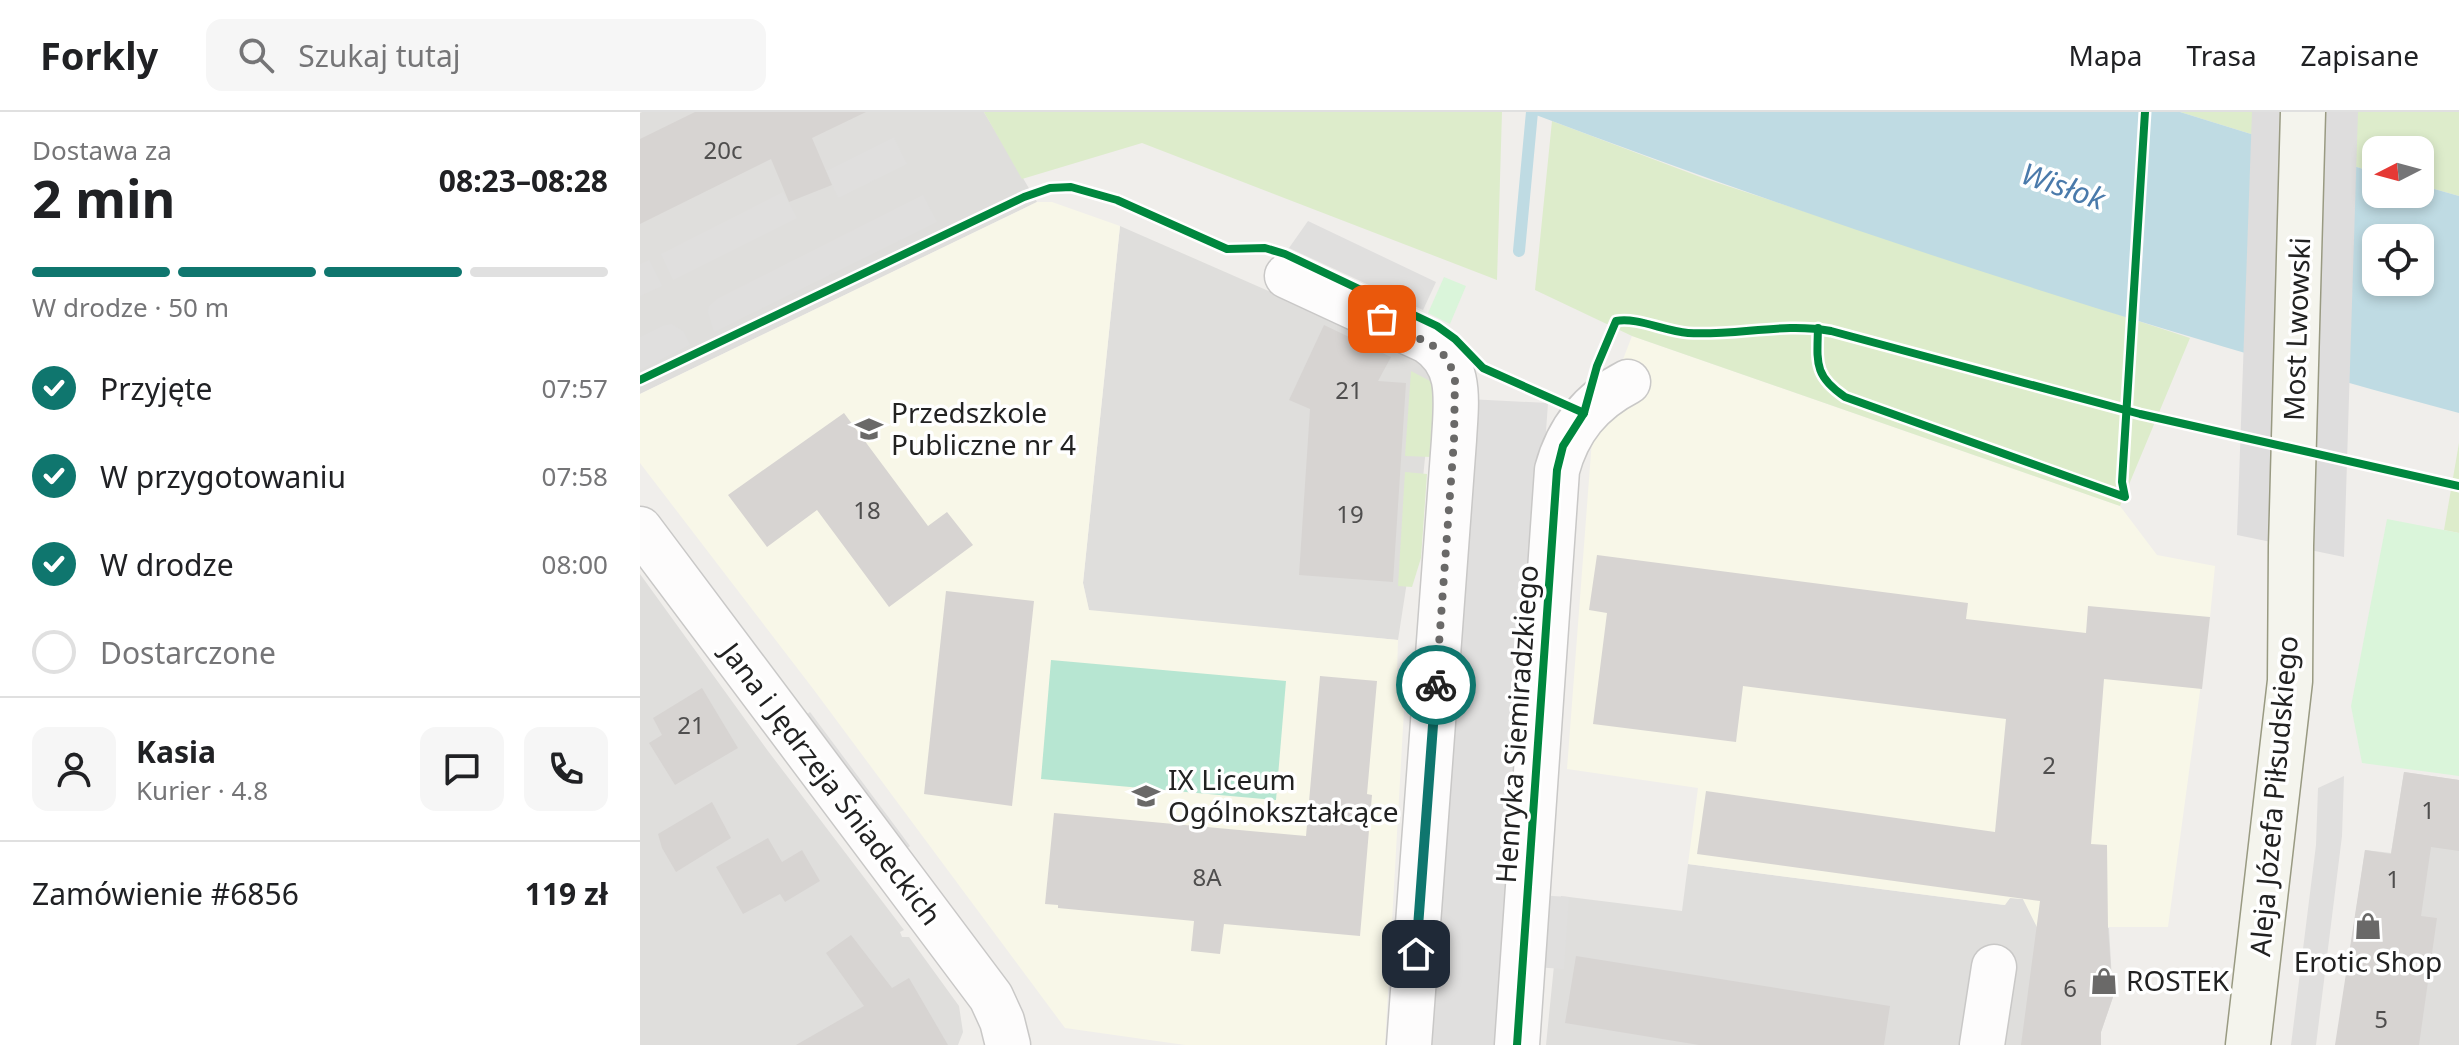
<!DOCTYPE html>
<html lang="pl">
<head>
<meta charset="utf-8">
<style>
	body { margin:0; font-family:"Noto Sans",sans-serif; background:#f6f6f6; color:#202124; height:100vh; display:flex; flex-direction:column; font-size:30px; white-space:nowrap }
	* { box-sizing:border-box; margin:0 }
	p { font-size:26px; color:#757577 }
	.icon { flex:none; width:44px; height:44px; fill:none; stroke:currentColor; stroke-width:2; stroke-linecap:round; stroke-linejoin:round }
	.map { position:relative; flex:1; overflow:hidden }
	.side { display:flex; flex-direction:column; background:#fff; width:640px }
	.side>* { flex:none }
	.needle { width:52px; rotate:264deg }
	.buttons { position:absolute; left:1722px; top:24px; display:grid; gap:16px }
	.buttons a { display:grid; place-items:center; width:72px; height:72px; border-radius:16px; background:#fff; box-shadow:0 4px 12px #0003; font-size:40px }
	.pin { position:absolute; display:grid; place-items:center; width:68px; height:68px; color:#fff; margin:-34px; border-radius:16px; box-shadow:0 4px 12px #0006 }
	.courier { position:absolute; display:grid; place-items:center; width:80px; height:80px; margin:-40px; border:6px solid #0f766e; border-radius:50%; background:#fff; color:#222; box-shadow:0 2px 10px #0007 }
	.summary em { font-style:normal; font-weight:700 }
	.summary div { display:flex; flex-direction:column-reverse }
	.summary { display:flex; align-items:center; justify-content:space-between; height:136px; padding:0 32px }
	h1 { font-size:52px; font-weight:700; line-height:60px }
	.bar { display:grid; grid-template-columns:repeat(4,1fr); gap:12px 8px; align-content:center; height:96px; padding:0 32px }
	.bar i { height:10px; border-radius:6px; background:#e0e0e0 }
	.bar .active { background:#0f766e }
	.bar p { grid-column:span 4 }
	.line { display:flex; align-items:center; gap:20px; padding:0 32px; border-top:2px solid #e0e0e0 }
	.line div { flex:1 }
	.round { display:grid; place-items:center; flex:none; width:84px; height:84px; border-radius:16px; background:#f6f6f6 }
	ol { padding:0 32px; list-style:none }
	li { display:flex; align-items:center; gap:24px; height:88px }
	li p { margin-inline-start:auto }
	li .icon { padding:8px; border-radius:50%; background:#0f766e; color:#fff; stroke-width:4 }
	li:last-child { color:#757577 }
	li i { width:44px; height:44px; border:4px solid #e0e0e0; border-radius:50% }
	header { display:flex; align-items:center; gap:48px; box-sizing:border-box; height:112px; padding:0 40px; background:#fff; border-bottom:2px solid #e0e0e0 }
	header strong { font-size:38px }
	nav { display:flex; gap:44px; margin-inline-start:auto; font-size:28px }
	.search { width:560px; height:72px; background:#f6f6f6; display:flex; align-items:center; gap:20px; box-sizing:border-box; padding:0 28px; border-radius:16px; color:#757577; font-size:30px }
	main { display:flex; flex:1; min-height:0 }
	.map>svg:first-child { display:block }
</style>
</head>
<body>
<header>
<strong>Forkly</strong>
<div class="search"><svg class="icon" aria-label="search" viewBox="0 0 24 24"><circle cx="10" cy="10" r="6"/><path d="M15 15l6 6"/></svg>Szukaj tutaj</div>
<nav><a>Mapa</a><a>Trasa</a><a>Zapisane</a></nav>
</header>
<main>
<section class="side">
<div class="summary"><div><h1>2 min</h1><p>Dostawa za</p></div><em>08:23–08:28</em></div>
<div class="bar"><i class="active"></i><i class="active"></i><i class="active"></i><i></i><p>W drodze · 50 m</p></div>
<ol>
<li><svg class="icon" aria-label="check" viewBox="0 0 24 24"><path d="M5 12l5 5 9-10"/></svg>Przyjęte<p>07:57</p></li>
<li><svg class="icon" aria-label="check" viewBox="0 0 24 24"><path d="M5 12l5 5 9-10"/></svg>W przygotowaniu<p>07:58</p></li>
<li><svg class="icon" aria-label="check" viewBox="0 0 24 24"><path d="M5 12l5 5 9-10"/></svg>W drodze<p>08:00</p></li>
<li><i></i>Dostarczone</li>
</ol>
<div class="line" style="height:144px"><a class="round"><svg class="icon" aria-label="person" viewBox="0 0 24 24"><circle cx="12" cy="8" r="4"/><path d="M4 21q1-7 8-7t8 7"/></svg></a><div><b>Kasia</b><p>Kurier · 4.8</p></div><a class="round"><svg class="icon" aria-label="chat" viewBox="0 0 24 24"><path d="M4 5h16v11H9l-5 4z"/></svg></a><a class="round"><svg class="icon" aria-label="phone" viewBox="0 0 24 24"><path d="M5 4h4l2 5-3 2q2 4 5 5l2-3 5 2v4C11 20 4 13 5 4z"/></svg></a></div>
<div class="line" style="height:104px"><div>Zamówienie #6856</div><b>119 zł</b></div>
</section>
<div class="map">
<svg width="1819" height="933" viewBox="0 0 1819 933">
	<rect width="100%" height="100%" fill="#f0eeeb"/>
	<g fill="#dfdedc">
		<polygon points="2,0 344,0 397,90 0,282 0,1"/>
		<polygon points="480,114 782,246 793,265 783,366 758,528 449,499 443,471"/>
		<polygon points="0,462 128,639 264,818 260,820 262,825 269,825 319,894 323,920 318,933 0,933"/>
		<polygon points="1764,660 1819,668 1819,933 1696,933 1725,738 1751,741"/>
		<polygon points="1048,752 1364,793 1370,786 1383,787 1397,815 1469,816 1473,885 1461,920 1461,933 906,933 921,784 1042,799"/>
	</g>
	<g fill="#f8f7e8">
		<polygon points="397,90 412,90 480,114 443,471 449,498 758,528 757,562 764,598 745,933 545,933 425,916 174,578 0,351 0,282"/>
		<polygon points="992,224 1480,394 1517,443 1575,454 1570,505 1528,815 1397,815 1383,787 1370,786 1365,793 1048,752 1058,676 927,657 952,328 994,284 982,250"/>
	</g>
	<g fill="#ddeccb">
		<polygon points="344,0 862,0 857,168 502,31 382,67"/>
		<polygon points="1540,0 1819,0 1819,84 1780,73 1780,38 1736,38 1736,61"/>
		<polygon points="912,9 1063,66 1550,226 1480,394 992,224 895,178"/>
		<polygon points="771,259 794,271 792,345 765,344"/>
		<polygon points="1819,331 1819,421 1804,418"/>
		<polygon points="765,360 787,362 781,446 772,475 758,474"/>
	</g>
	<g fill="#daf5da">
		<polygon points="804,165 826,174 810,212 788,201"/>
		<polygon points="1747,407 1819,421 1819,664 1722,651 1711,594"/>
	</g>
	<polygon fill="#b7e6d2" points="411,548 646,569 636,688 401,667"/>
	<g fill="#e0dfde">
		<polygon points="254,25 267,52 198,86 186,59"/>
		<polygon points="143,80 157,106 33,168 21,142"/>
		<polygon points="283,83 297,110 74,220 68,200 69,194 77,187"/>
		<polygon points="668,109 796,170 783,198 649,136"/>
		<polygon points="9,148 22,174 0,184 0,152"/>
		<polygon points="32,212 43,219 50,233 0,258 0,225 22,214"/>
		<polygon points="828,287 908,291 862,933 785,933"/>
		<polygon points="170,600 270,734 259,742 159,608"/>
		<polygon points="1704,664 1702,724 1676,933 1651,933 1676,733 1678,676"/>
		<polygon points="897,783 929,785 924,857 893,855"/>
	</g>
	<path fill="#bfdbe3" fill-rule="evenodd" d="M 888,0 L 1540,0 L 1736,61 L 1736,82 L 1780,82 L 1780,73 L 1819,84 L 1819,301 C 1504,217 1193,115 888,0 ZM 1736,126 L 1780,126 L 1780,170 L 1736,170 Z"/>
	<polygon fill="#dedddd" points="1612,0 1718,0 1704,445 1597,423"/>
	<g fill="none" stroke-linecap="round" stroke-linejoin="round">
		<polyline stroke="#bfdbe3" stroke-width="12" points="879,139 892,0"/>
	</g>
	<g fill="#d7d4d2">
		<polygon points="55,0 226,0 172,26 192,73 149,90 131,47 0,112 0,27"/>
		<polygon points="684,213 751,245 738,269 766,271 753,470 659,463 670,297 649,288"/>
		<polygon points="204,301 288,414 307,400 333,433 249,495 177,398 127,435 88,383"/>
		<polygon points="957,443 1328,491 1326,507 1446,521 1448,494 1570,505 1562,577 1464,567 1451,732 1467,733 1468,816 1473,885 1461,920 1461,933 1381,933 1400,789 1057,742 1066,679 1355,720 1366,607 1103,574 1096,630 953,612 967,501 949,498"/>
		<polygon points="306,479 394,489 372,694 284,682"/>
		<polygon points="680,564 737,569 727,682 732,683 720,824 584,812 580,842 551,839 554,809 418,796 418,793 405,792 414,701 666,724"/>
		<polygon points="62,576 98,636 35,673 9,631 22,623 13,606"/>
		<polygon points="1764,660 1819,668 1819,739 1791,735 1781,804 1797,806 1779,933 1695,933 1725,738 1751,742"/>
		<polygon points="72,690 91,726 36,760 22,736 18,722"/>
		<polygon points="128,726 142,750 162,738 180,769 145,790 140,782 103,802 76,755"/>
		<polygon points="211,823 252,876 269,866 308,933 156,933 224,894 186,841"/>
		<polygon points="936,844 1250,894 1244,933 1059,933 925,911"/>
	</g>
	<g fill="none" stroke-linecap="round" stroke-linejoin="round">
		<g stroke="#c9c8c7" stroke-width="47">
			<g id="street">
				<path d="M 647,164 L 787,229 C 823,252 816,290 814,328 L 769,933"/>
				<polyline points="0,417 351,885 362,909 368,933"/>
				<path d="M 877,933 L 917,358 C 928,317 951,289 988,270"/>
				<polyline points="1342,933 1354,855"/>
			</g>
		</g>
		<g stroke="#999a82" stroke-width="47">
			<polyline id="secondary" points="1608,933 1650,569 1651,434 1663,0"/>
		</g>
		<use href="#street" stroke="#fdfcfc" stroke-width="44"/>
		<use href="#secondary" stroke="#f4f4ed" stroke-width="44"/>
		<g stroke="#fff" stroke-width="13">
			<g id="cycleway">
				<path d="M 1178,216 C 1177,251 1174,264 1205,285 L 1485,385 L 1482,370 L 1505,0"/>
				<polyline points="0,268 384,85 410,76 431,75 477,88 587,137 625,136 645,142 797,214 815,227 843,256 944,301"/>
				<path d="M 877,933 L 917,358 L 923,334 L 944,301 L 957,254 L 976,209 C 997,205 1024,219 1048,221 C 1096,224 1144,210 1191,219 L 1500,302 L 1819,374"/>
			</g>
		</g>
		<use href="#cycleway" stroke="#00873e" stroke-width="8"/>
	</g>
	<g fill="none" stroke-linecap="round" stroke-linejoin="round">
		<polyline stroke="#6a6968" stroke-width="8" stroke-dasharray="0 14.4" points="742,207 799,237 809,250 815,266 814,328 796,573"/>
		<polyline stroke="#0f766e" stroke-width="10" points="776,842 796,573"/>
	</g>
	<defs>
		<g id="school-bare" transform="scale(2.16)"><path d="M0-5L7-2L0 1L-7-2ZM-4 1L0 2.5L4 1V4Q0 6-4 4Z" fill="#6a6968" stroke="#fff" stroke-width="2.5" paint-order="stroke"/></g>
		<g id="shop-bare" transform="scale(2.16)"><path d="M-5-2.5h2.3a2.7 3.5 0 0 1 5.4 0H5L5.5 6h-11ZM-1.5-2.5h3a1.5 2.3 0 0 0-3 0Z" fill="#6a6968" stroke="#fff" stroke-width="2.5" paint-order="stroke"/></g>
	</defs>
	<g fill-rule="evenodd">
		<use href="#school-bare" x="229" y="317"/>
		<use href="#school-bare" x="506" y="684"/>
		<use href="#shop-bare" x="1728" y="814"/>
		<use href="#shop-bare" x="1464" y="869"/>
	</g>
	<g text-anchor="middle" stroke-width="7" stroke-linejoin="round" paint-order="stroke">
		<g font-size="24" fill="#4f4e4e">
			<text x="83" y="47">20c</text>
			<text x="709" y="287">21</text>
			<text x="227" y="407">18</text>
			<text x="710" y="411">19</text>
			<text x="51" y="622">21</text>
			<text x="1409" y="662">2</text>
			<text x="1788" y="707">1</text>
			<text x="567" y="774">8A</text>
			<text x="1753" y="776">1</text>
			<text x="1430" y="885">6</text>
			<text x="1741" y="916">5</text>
		</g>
		<g font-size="28" fill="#222" stroke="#fff">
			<text transform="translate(1657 217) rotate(-88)" y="10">Most Lwowski</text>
			<text transform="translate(877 612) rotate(-86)" y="10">Henryka Siemiradzkiego</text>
			<text transform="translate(191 672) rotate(53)" y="10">Jana i Jędrzeja Śniadeckich</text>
			<text transform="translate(1634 684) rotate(-85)" y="10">Aleja Józefa Piłsudskiego</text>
		</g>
		<g font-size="28" fill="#222" stroke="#fff" text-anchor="start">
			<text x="251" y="311">Przedszkole<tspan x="251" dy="32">Publiczne nr 4</tspan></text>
			<text x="528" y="678">IX Liceum<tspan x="528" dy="32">Ogólnokształcące</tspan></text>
			<text x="1728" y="860" text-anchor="middle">Erotic Shop</text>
			<text x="1486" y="879">ROSTEK</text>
		</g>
		<g font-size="30" font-style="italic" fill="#4a7aab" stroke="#fff">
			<text transform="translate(1423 75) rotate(19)" y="10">Wisłok</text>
		</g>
	</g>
</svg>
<div class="buttons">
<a><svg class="needle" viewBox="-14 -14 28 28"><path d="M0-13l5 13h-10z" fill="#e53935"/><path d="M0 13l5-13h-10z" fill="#757577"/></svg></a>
<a><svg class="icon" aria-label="locate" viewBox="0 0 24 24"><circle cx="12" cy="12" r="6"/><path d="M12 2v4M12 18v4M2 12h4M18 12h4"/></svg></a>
</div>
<div class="pin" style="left:742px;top:207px;background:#ea580c"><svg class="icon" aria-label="bag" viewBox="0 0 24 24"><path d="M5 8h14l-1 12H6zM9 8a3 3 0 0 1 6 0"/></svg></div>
<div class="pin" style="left:776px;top:842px;background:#1f2937"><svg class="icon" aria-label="home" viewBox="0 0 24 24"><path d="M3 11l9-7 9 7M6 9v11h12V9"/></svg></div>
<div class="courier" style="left:796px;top:573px"><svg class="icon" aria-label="bike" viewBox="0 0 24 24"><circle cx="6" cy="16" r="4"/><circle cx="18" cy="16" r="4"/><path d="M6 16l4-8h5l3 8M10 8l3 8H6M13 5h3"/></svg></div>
</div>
</main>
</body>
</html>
